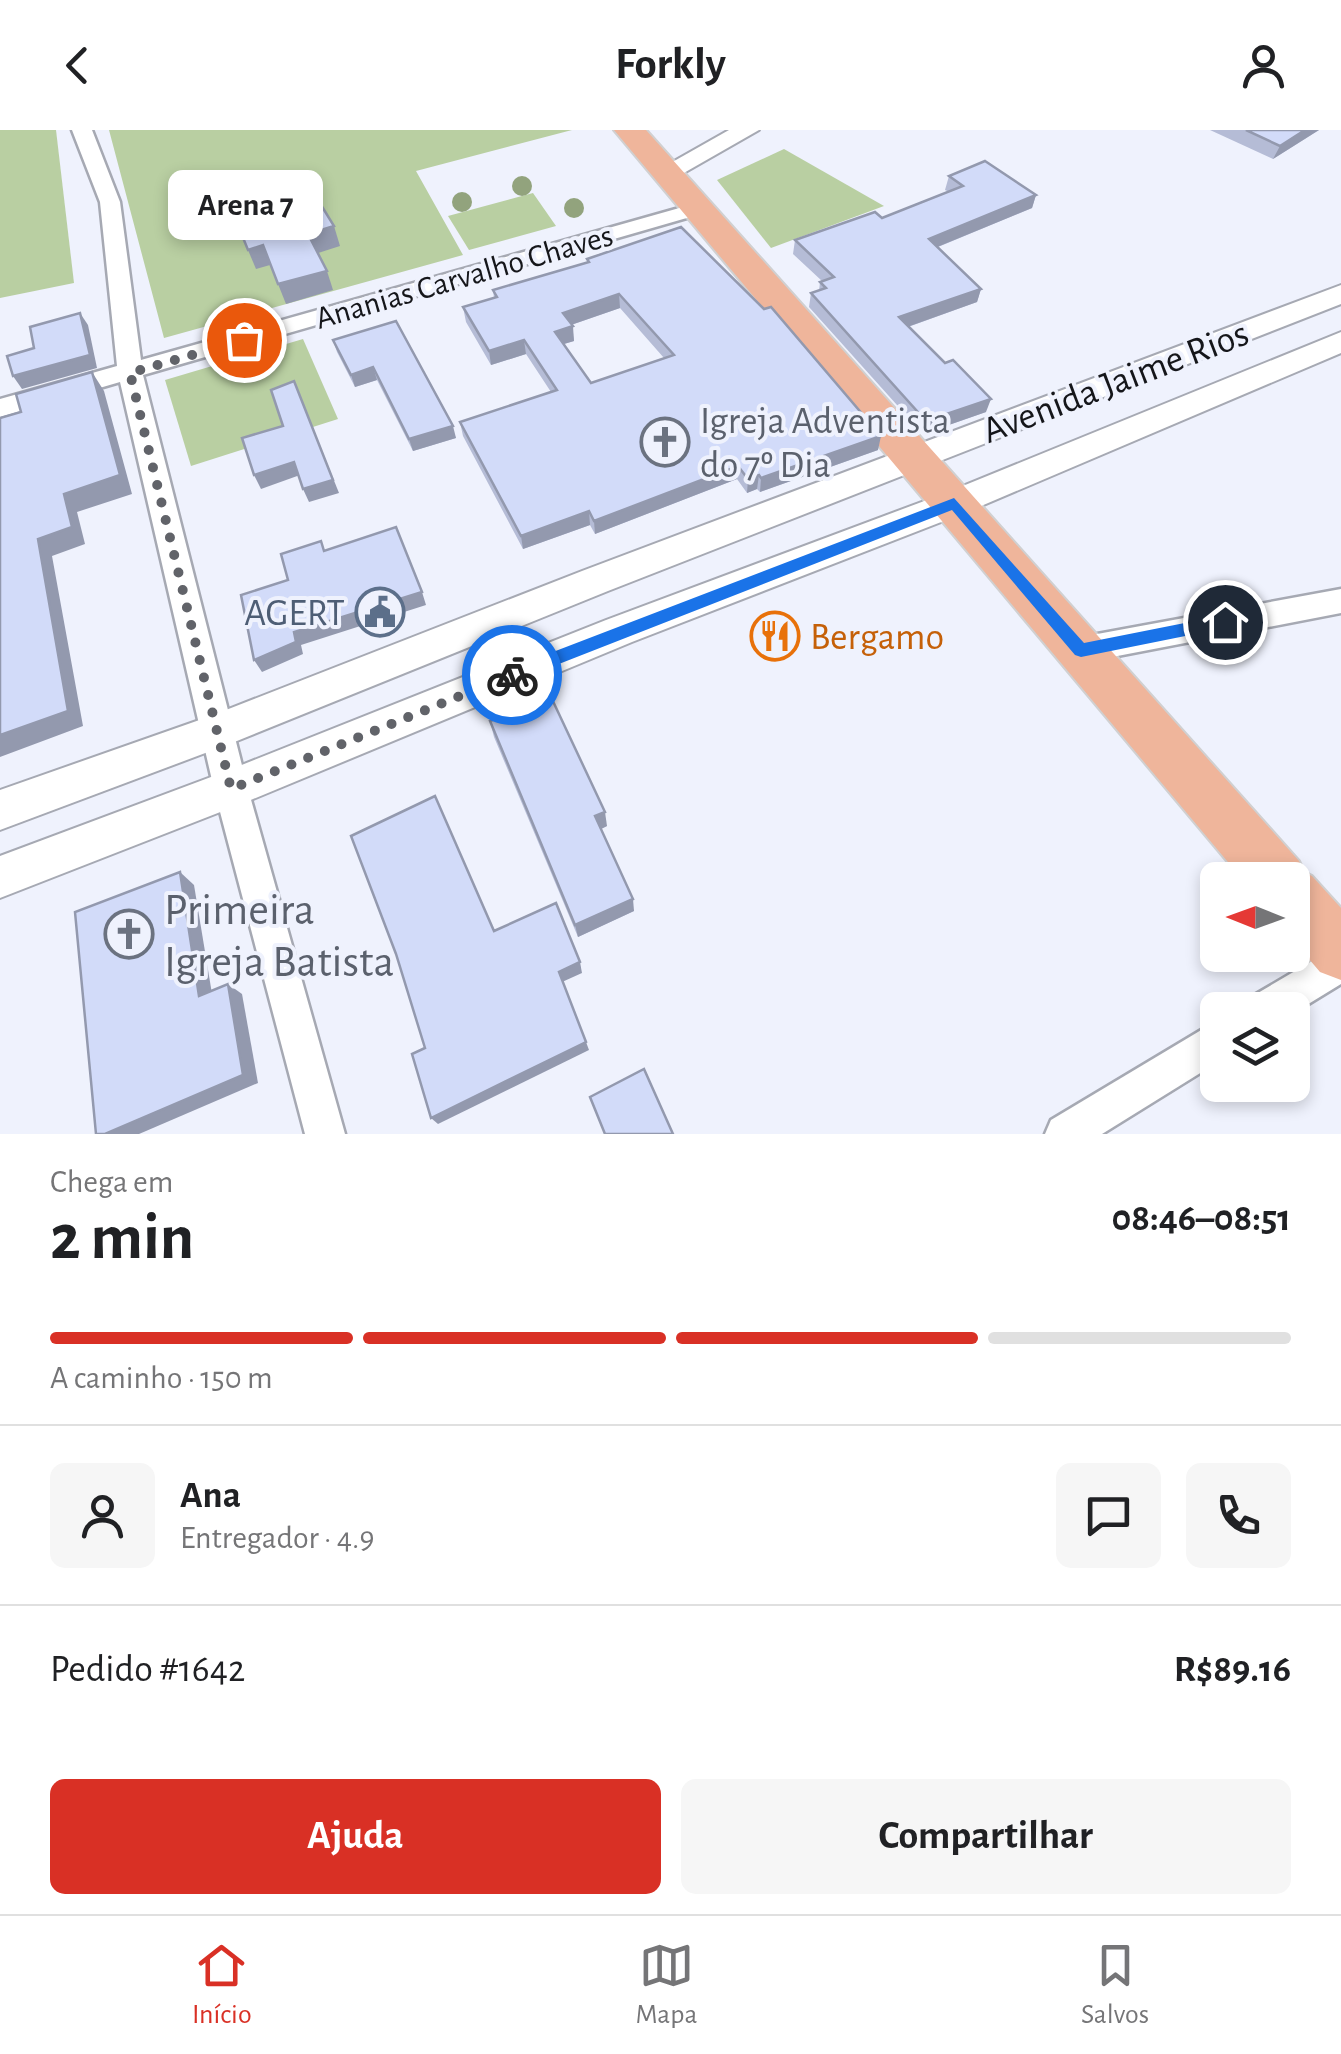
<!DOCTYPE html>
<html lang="pt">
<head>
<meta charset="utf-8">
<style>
	body { margin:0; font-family:"Alegreya Sans",sans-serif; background:#f6f6f6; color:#202124; height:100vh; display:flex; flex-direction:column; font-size:38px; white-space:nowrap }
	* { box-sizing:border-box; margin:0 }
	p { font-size:32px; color:#757577 }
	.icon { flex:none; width:55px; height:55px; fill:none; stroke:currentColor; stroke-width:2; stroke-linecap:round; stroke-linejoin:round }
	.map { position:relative; height:1004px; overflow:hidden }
	.sheet { display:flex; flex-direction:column; background:#fff; flex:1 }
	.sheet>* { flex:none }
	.needle { width:65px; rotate:271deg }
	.tools { position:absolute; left:1200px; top:732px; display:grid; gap:20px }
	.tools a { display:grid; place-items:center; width:110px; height:110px; border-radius:15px; background:#fff; box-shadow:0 5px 15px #0003; font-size:50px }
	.pin { position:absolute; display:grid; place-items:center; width:85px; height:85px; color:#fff; margin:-42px; border:5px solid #fff; border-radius:50%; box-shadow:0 2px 10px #0007 }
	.courier { position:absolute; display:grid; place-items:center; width:100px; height:100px; margin:-50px; border:8px solid #1a73e8; border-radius:50%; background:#fff; color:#222; box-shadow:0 2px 12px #0007 }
	.bubble { position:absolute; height:70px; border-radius:15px; background:#fff; box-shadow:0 5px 15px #0003; font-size:32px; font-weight:700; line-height:70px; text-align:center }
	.headline em { font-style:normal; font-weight:700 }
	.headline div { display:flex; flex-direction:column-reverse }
	.headline { display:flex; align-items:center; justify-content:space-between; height:170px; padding:0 50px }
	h1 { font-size:65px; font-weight:700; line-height:75px }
	.bar { display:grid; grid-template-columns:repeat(4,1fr); gap:15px 10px; align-content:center; height:120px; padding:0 50px }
	.bar i { height:12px; border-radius:8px; background:#e0e0e0 }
	.bar .current { background:#d93025 }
	.bar p { grid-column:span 4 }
	.line { display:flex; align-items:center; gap:25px; padding:0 50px; border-top:2px solid #e0e0e0 }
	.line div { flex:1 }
	.round { display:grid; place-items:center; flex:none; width:105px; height:105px; border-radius:15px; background:#f6f6f6 }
	.action { display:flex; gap:20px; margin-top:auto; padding:20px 50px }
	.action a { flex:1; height:115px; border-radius:15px; background:#d93025; color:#fff; font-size:40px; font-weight:700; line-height:115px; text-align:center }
	.action a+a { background:#f6f6f6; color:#202124 }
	header { display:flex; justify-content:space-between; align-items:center; height:130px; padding:0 50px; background:#fff; font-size:45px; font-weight:700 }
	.tabs { display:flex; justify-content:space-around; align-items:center; height:140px; border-top:2px solid #e0e0e0; background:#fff; font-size:28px; color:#757577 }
	.tabs a { display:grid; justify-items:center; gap:5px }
	.tabs .current { color:#d93025 }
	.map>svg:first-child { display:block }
</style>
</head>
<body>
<header><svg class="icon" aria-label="back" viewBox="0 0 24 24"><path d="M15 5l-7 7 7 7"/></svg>Forkly<svg class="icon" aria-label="person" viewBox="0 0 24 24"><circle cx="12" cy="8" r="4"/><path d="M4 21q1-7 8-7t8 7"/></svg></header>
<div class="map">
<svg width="1341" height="1004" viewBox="0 0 1341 1004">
	<rect width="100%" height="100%" fill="#eff2fd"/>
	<g fill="#b9cfa2">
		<polygon points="0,0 56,0 74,153 0,168"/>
		<polygon points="109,0 572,0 416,41 463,125 164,208"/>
		<polygon points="784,19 884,76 771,118 717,50"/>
		<polygon points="533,63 556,96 469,120 448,86"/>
		<polygon points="303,209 338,289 191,336 165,250"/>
	</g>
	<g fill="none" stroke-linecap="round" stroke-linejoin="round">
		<g stroke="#a6a9b3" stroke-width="5">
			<g id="minor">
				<polygon points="72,0 92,0 120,72 141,230 690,75 697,73 707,79 704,83 143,245 248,659 345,1004 305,1004 214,659 120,252 0,287 0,269 117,236 100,72"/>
				<polygon points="1341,459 1341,483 1081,533 1070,529 1066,520 1070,511 1081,507"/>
				<polygon points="1341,814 1341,854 1292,884 1292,880 1245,880 1251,867"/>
				<polygon points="1218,890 1218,932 1102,1004 1045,1004 1051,990"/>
			</g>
		</g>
		<g stroke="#a6a9b3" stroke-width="4">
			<g id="tertiary">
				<polygon points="729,0 759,0 675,48 657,48 653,43"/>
				<polygon points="1341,155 1341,174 608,461 232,613 0,700 0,660 208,587 582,441"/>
				<polygon points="1341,202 1341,223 967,382 632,512 246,672 0,768 0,726 219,644 606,490 943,364"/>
			</g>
		</g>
		<g stroke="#d0d0d1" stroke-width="4">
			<polygon id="primary" points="614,0 646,0 1299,731 1304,742 1312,746 1341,778 1341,850 1320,842 1292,809 1292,750 1243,750"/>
		</g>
		<use href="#minor" fill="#fff" fill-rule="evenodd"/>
		<use href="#tertiary" fill="#fff" fill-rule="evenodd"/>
		<use href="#primary" fill="#efb59b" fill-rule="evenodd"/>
	</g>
	<g fill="#92a37d">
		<circle cx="522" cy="56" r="10"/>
		<circle cx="462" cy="72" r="10"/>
		<circle cx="574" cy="78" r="10"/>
	</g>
	<g fill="#b5bcd6" fill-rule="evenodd">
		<polygon points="1210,0 1319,0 1273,29"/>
		<polygon points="949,46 1036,65 1032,78 938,117 981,159 977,172 908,197 986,282 923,304 809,177 811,163 819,161 820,152 822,151 793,124 795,110 882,88 949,62 945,60"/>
		<path d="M 587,129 L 878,320 L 760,362 L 757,359 L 747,363 L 737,349 L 595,404 L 590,395 L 523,419 L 463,306 L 460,292 L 551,262 L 526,224 L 491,235 L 466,192 L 463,177 L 494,168 L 493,160 L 587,132 ZM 620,178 L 664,228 L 591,253 L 564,214 L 574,211 L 571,195 Z"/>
		<polygon points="396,191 456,308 413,321 377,250 355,257 337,222 333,210"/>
		<polygon points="490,591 607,696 601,699 634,781 578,807 494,607"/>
	</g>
	<g fill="#9399ae">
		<polygon points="1305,0 1319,0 1273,29 1280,16"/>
		<polygon points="1036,65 1032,78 925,122 929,109"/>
		<polygon points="334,96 340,116 315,124 308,104"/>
		<polygon points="263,115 270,135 256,139 248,120"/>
		<polygon points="327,141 333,160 286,174 278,154"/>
		<polygon points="981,159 977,172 896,201 899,187"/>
		<polygon points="619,164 620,178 565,197 563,183"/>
		<polygon points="80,183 88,195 97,238 22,259 13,246"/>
		<polygon points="573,196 574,211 557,216 555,202"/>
		<polygon points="524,210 526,224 491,235 489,221"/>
		<polygon points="373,237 377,250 355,257 351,245"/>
		<polygon points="92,242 104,261 132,364 77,382 85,414 52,426 83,596 0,627 0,605 38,409"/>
		<polygon points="294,251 339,363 309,372 303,359"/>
		<polygon points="991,269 986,282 923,304 926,291"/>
		<polygon points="453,296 456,308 413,321 409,309"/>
		<polygon points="881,306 878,320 760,362 761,348"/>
		<polygon points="294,332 300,345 261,359 254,345"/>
		<polygon points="738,336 737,349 595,404 594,391"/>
		<polygon points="759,345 757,359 747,363 748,349"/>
		<polygon points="589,381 590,395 523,419 521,406"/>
		<polygon points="422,462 426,475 301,515 303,524 262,542 254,530 294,502"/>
		<polygon points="605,682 607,696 597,701 595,686"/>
		<polygon points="180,742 194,755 214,876 199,866"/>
		<polygon points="633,769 634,781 578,807 575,795"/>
		<polygon points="580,832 582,843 562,852 559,842"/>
		<polygon points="228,854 242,864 258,953 139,1004 105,1004"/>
		<polygon points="586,912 589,920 438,994 431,988"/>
	</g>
	<g fill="#d2dbf9" stroke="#9399ae" stroke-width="2.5" fill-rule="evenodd">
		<polygon points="1246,0 1305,0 1280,16"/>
		<polygon points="985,31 1036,65 929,109 981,159 899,187 945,233 953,230 991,269 926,291 811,163 826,158 820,152 834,147 795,110 875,82 882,88 963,56 949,46"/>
		<polygon points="313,62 334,96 308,104 327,141 278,154 263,115 248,120 233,83"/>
		<path d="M 681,97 L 764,179 L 771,177 L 881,306 L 761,348 L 759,345 L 748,349 L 738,336 L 594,391 L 589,381 L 521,406 L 460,292 L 557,260 L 524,210 L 489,221 L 463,177 L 497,167 L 493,160 L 589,132 L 587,129 ZM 619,164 L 674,225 L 591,253 L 555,202 L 573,196 L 563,183 Z"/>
		<polygon points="80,183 90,225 13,246 7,226 34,218 30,197"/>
		<polygon points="396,191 453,296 409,309 373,237 351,245 333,210"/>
		<polygon points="92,242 120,345 64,364 72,397 38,409 68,581 0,605 0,288 21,282 16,264"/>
		<polygon points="294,251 333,350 303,359 294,332 254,345 242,308 283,296 271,260"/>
		<polygon points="396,397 422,462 294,502 296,512 254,530 241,465 288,450 281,424 321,411 324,421"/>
		<polygon points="551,567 605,682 595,686 633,769 575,795 490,591"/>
		<polygon points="435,666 494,801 556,773 580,832 559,842 586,912 431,988 412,924 425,918 396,824 351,706"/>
		<polygon points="180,742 199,866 228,854 243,945 105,1004 96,1004 75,782"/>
		<polygon points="644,939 673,1004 605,1004 590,967"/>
	</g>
	<polygon fill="#1a73e8" points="954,368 1084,513 1225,485 1233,492 1225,498 1081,527 1075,525 952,380 518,550 512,552 504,545 506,540"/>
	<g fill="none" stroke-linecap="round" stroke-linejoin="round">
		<polyline stroke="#616369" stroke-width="10" stroke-dasharray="0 18" points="244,210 130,243 231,659 512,545"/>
	</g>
	<defs>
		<g id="church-ring" transform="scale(2.5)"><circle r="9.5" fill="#eff2fd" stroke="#6b7280" stroke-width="1.5"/><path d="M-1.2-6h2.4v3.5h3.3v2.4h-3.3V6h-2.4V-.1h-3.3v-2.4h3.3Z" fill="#6b7280"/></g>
		<g id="civic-ring" transform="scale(2.5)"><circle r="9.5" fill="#eff2fd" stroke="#5c6f8a" stroke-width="1.5"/><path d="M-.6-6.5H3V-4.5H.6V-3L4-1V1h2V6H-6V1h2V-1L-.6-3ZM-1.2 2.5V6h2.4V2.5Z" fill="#5c6f8a"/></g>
		<g id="restaurant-ring" transform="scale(2.5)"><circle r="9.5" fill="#eff2fd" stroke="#e8710a" stroke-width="1.5"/><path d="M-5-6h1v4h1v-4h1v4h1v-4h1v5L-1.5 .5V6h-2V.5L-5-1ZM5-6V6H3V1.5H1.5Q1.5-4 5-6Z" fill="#e8710a"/></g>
	</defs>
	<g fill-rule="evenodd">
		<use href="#church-ring" x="665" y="312"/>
		<use href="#civic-ring" x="380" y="482"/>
		<use href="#restaurant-ring" x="775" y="506"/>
		<use href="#church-ring" x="129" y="804"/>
	</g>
	<g text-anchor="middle" stroke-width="8" stroke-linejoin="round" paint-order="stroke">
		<g font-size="32" fill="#15161a" stroke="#eff2fd">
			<text transform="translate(464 146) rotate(-16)" y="11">Ananias Carvalho Chaves</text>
		</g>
		<g font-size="38" fill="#15161a" stroke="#eff2fd">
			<text transform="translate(1115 251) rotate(-21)" y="13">Avenida Jaime Rios</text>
		</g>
		<g font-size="38" fill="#5b616d" stroke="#eff2fd" text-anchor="start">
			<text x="700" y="303">Igreja Adventista<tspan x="700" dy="44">do 7º Dia</tspan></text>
		</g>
		<g font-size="38" fill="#4e5e75" stroke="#eff2fd" text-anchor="end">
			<text x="345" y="495">AGERT</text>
		</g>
		<g font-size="38" fill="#c56008" stroke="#eff2fd" text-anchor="start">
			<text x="810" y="519">Bergamo</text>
		</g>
		<g font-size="45" fill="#5b616d" stroke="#eff2fd" text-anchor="start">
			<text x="164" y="794">Primeira<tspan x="164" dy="52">Igreja Batista</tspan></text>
		</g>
	</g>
</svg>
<div class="tools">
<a><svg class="needle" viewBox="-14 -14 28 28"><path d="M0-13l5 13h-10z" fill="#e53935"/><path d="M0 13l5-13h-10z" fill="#757577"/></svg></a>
<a><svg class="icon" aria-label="layers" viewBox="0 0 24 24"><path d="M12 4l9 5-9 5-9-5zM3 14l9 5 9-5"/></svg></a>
</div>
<div class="pin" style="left:244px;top:210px;background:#ea580c"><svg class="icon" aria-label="bag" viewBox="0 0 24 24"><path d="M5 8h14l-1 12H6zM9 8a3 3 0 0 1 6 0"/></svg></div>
<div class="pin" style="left:1225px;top:492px;background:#1f2937"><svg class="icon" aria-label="home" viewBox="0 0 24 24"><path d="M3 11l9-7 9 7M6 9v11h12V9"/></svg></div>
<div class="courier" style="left:512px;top:545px"><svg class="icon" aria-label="bike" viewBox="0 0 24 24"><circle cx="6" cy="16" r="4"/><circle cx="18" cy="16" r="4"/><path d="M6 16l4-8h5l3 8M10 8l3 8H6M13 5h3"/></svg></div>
<div class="bubble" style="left:168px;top:40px;width:155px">Arena 7</div>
</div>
<section class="sheet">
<div class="headline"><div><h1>2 min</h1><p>Chega em</p></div><em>08:46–08:51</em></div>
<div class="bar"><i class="current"></i><i class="current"></i><i class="current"></i><i></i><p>A caminho · 150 m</p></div>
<div class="line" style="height:180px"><a class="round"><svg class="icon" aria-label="person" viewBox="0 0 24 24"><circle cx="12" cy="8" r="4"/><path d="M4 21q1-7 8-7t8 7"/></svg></a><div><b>Ana</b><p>Entregador · 4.9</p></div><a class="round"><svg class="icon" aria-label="chat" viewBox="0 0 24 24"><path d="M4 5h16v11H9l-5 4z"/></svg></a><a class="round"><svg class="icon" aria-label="phone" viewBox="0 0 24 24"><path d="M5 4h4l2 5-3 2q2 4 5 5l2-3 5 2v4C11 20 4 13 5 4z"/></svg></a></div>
<div class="line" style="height:130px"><div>Pedido #1642</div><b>R$89.16</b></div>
<div class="action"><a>Ajuda</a><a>Compartilhar</a></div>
</section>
<nav class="tabs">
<a class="current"><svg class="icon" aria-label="home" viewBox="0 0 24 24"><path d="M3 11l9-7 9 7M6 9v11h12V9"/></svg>Início</a>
<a><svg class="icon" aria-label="map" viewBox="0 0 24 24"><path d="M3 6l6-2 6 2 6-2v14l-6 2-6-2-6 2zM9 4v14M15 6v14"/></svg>Mapa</a>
<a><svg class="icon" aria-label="saved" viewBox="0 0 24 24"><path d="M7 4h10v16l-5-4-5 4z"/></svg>Salvos</a>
</nav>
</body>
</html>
